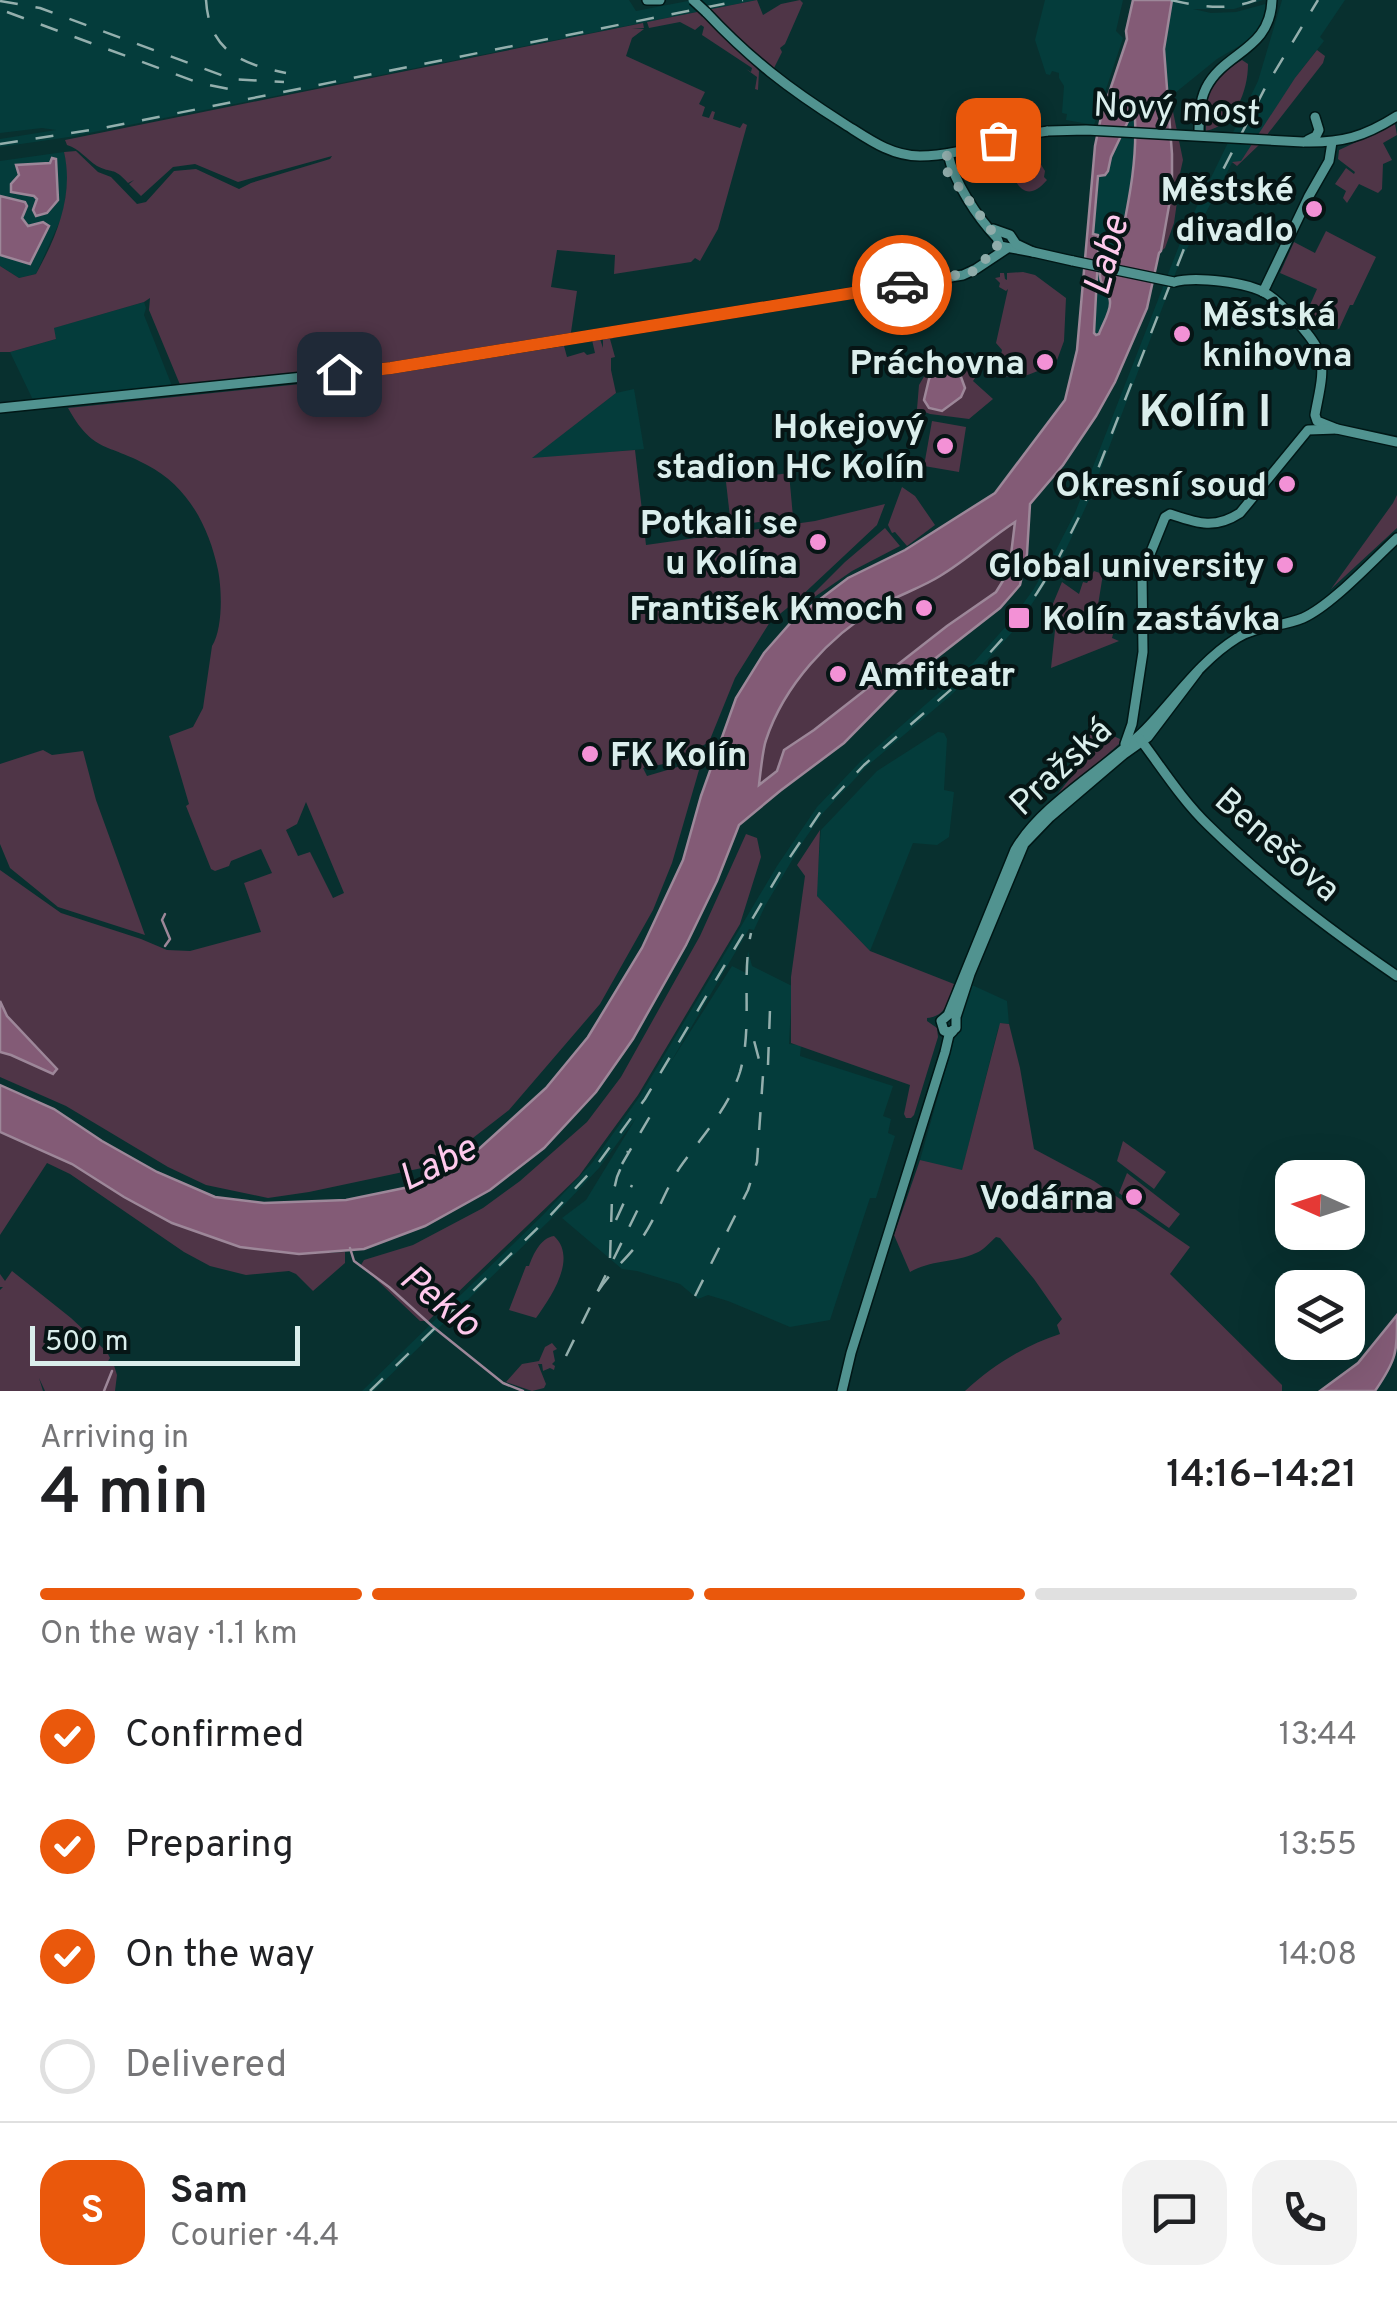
<!DOCTYPE html>
<html lang="en">
<head>
<meta charset="utf-8">
<style>
	body { margin:0; font-family:Overpass,sans-serif; background:#f2f2f2; color:#202124; height:100vh; display:flex; flex-direction:column; font-size:38px; white-space:nowrap }
	* { box-sizing:border-box; margin:0 }
	p { font-size:32px; color:#757577 }
	.icon { flex:none; width:55px; height:55px; fill:none; stroke:currentColor; stroke-width:2; stroke-linecap:round; stroke-linejoin:round }
	.map { position:relative; height:1391px; overflow:hidden }
	.details { display:flex; flex-direction:column; background:#fff; flex:1 }
	.details>* { flex:none }
	.needle { width:65px; rotate:273deg }
	.fabs { position:absolute; left:1275px; top:1160px; display:grid; gap:20px }
	.fabs a { display:grid; place-items:center; width:90px; height:90px; border-radius:20px; background:#fff; box-shadow:0 10px 40px #0002; font-size:50px }
	.scale { position:absolute; left:30px; bottom:25px; width:270px; box-sizing:border-box; padding-left:10px; border:5px solid #daeeec; border-top:0; font-size:28px; line-height:35px; white-space:nowrap; color:#daeeec; -webkit-text-stroke:8px #061515; paint-order:stroke }
	.pin { position:absolute; display:grid; place-items:center; width:85px; height:85px; color:#fff; margin:-42px; border-radius:20px; box-shadow:0 5px 15px #0006 }
	.courier { position:absolute; display:grid; place-items:center; width:100px; height:100px; margin:-50px; border:8px solid #ea580c; border-radius:50%; background:#fff; color:#222; box-shadow:0 2px 12px #0007 }
	.head em { font-style:normal; font-weight:600 }
	.head div { display:flex; flex-direction:column-reverse }
	.head { display:flex; align-items:center; justify-content:space-between; height:170px; padding:0 40px }
	h1 { font-size:65px; font-weight:600; line-height:75px }
	.bar { display:grid; grid-template-columns:repeat(4,1fr); gap:15px 10px; align-content:center; height:120px; padding:0 40px }
	.bar i { height:12px; border-radius:8px; background:#e0e0e0 }
	.bar .on { background:#ea580c }
	.bar p { grid-column:span 4 }
	.line { display:flex; align-items:center; gap:25px; padding:0 40px; border-top:2px solid #e0e0e0 }
	.line div { flex:1 }
	.round { display:grid; place-items:center; flex:none; width:105px; height:105px; border-radius:30px; background:#f2f2f2 }
	ol { padding:0 40px; list-style:none }
	li { display:flex; align-items:center; gap:30px; height:110px }
	li p { margin-inline-start:auto }
	li .icon { padding:10px; border-radius:50%; background:#ea580c; color:#fff; stroke-width:4 }
	li:last-child { color:#757577 }
	li i { width:55px; height:55px; border:5px solid #e0e0e0; border-radius:50% }
	.map>svg:first-child { display:block }
</style>
</head>
<body>
<div class="map">
<svg width="1397" height="1391" viewBox="0 0 1397 1391">
	<rect width="100%" height="100%" fill="#08302f"/>
	<g fill="#043c3b">
		<polygon points="0,0 629,0 636,11 693,0 757,0 69,137 0,147 0,139 56,130 42,128 0,133"/>
		<polygon points="1045,0 1123,0 1116,31 1123,38 1094,125 1066,120 1067,114 1062,113 1064,86 1059,78 1059,73 1052,71 1050,75 1046,74 1035,40"/>
		<polygon points="1158,0 1263,0 1234,9 1193,9 1211,13 1236,12 1269,3 1266,20 1251,39 1217,59 1170,97 1166,90 1164,49 1171,4"/>
		<polygon points="1282,0 1345,0 1320,37 1324,41 1299,73 1258,136 1241,162 1232,163 1179,264 1089,500 1060,562 1015,629 990,657 950,696 866,767 823,813 804,840 765,906 754,930 749,929 669,1065 732,966 746,973 748,951 752,966 792,986 789,1044 801,1045 800,1056 893,1086 883,1116 891,1119 888,1133 895,1136 876,1198 870,1198 830,1320 790,1327 728,1301 708,1295 698,1299 680,1284 637,1271 622,1269 562,1218 586,1200 636,1118 599,1168 550,1220 374,1391 362,1391 544,1214 592,1163 640,1096 777,866 817,807 861,761 973,663 1009,623 1033,590 1052,558 1075,513 1184,233 1258,81"/>
		<polygon points="1130,117 1135,119 1136,147 1129,209 1121,240 1123,245 1107,255 1103,261 1100,280 1110,298 1110,304 1099,334 1096,335 1093,333 1099,238 1093,234 1098,176 1108,171 1111,157"/>
		<polygon points="64,152 69,173 63,214 36,274 19,278 0,266 0,161"/>
		<polygon points="144,302 146,308 144,315 172,386 33,400 10,352 56,339 53,328"/>
		<polygon points="634,389 644,449 530,459 616,393"/>
		<polygon points="938,732 944,733 947,739 944,790 954,792 949,837 937,845 913,843 870,951 816,895 821,830 877,771"/>
		<polygon points="972,985 1007,1001 1009,1024 1001,1023 998,1029 962,1171 920,1160 960,1019 969,989"/>
	</g>
	<g fill="#4f3547" fill-rule="evenodd">
		<polygon points="757,0 763,15 781,4 800,0 803,3 785,44 780,48 782,52 773,70 756,57 751,62 759,71 758,90 755,89 757,77 746,69 751,72 752,68 702,35 704,27 701,25 695,30 680,22 649,28 647,22"/>
		<path d="M 643,23 L 644,28 L 632,28 L 644,29 L 632,38 L 626,56 L 705,92 L 699,104 L 705,107 L 702,116 L 709,118 L 712,111 L 715,112 L 713,119 L 740,128 L 743,123 L 747,125 L 718,229 L 700,261 L 695,258 L 691,262 L 614,274 L 615,255 L 557,250 L 551,287 L 577,291 L 571,332 L 572,336 L 554,337 L 543,341 L 542,338 L 361,369 L 181,387 L 149,310 L 150,298 L 144,302 L 54,328 L 56,339 L 10,352 L 0,352 L 0,266 L 19,278 L 36,274 C 57,236 74,195 64,152 L 76,151 L 98,172 L 111,177 L 137,204 L 146,202 L 174,171 L 196,169 L 239,189 L 251,183 L 330,159 L 332,156 L 238,182 L 195,164 L 173,167 L 141,196 L 129,184 L 134,180 L 128,183 C 113,166 112,174 97,166 C 86,159 80,149 67,145 L 65,140 Z"/>
		<polygon points="1317,50 1325,56 1323,63 1259,145 1237,166 1232,162 1241,161 1295,78"/>
		<path d="M 1242,60 L 1248,64 C 1248,91 1235,125 1206,131 L 1206,124 L 1212,120 L 1205,121 L 1204,117 C 1206,90 1219,73 1242,60 Z"/>
		<polygon points="1166,90 1170,97 1183,160 1177,187 1178,195 1174,223 1165,248 1161,251 1172,189 1172,154"/>
		<polygon points="1395,124 1397,135 1383,143 1392,160 1383,164 1382,189 1378,193 1359,184 1347,203 1343,198 1346,191 1335,184 1346,168 1354,174 1355,172 1338,159 1339,150"/>
		<path d="M 1032,141 L 1031,162 L 1040,163 L 1045,171 L 1044,177 L 1047,180 C 1025,206 1013,183 1008,159 L 1019,156 L 1017,144 Z"/>
		<polygon points="1326,231 1376,257 1353,305 1350,305 1339,329 1305,316 1317,289 1280,273 1294,242 1315,253"/>
		<path d="M 1023,272 L 1035,275 L 1066,298 L 1064,341 L 1056,363 C 1036,371 1018,384 997,373 L 1002,350 L 996,343 L 1008,289 L 1006,291 L 999,287 L 1000,283 L 995,278 L 1000,277 L 1000,273 L 1004,273 L 1005,279 L 1007,280 L 1007,273 Z"/>
		<path d="M 624,335 L 610,339 L 615,357 L 611,358 L 611,370 L 616,393 L 532,458 L 635,450 L 646,545 L 815,521 L 885,504 L 877,525 L 797,600 L 770,622 L 735,678 L 709,742 L 674,762 L 643,768 L 647,776 L 691,763 L 699,770 L 672,863 L 653,910 L 600,1004 L 509,1110 L 451,1155 L 422,1168 L 309,1192 L 268,1198 L 206,1185 L 168,1167 L 66,1106 L 0,1077 L 0,1052 L 11,1055 L 52,1074 L 34,1044 L 7,1016 L 0,1001 L 0,870 L 61,913 L 141,939 L 167,950 L 190,951 L 261,932 L 244,883 L 272,873 L 261,849 L 231,861 L 229,866 L 215,871 L 211,869 L 186,806 L 189,804 L 169,736 L 193,727 L 203,708 L 212,646 C 223,629 222,590 218,570 C 209,527 188,486 147,465 C 107,443 93,453 68,408 L 359,378 L 564,346 L 567,357 L 584,352 L 587,355 L 595,353 L 592,340 L 600,339 L 603,348 L 603,338 ZM 306,802 L 344,893 L 333,898 L 310,852 L 298,856 L 286,830 L 297,824 Z"/>
		<path d="M 935,358 L 979,372 L 973,381 L 993,399 L 969,419 L 930,414 L 917,409 L 919,385 ZM 944,370 L 961,377 L 961,397 L 942,411 L 924,397 L 932,373 Z"/>
		<polygon points="932,421 966,427 959,472 924,466"/>
		<polygon points="789,473 793,517 731,526 726,482"/>
		<polygon points="902,487 915,496 935,525 907,546 895,532 892,533 888,525"/>
		<polygon points="1397,495 1397,528 1331,589 1393,503"/>
		<path d="M 1016,520 L 1009,571 L 996,592 L 947,626 L 814,730 L 784,750 L 777,771 L 759,785 C 760,775 763,748 766,740 C 785,685 829,636 879,606 C 898,594 921,587 941,575 C 968,559 991,540 1016,520 Z"/>
		<polygon points="885,528 900,546 852,571 800,607 845,562"/>
		<polygon points="1094,571 1103,574 1098,605 1111,612 1117,619 1112,638 1119,641 1051,668 1056,621 1052,606 1062,582 1079,594 1083,582 1087,583"/>
		<polygon points="1091,726 1120,739 1119,744 1047,807 1044,806 1056,796 1083,762"/>
		<polygon points="43,750 52,755 83,751 96,800 145,935 58,907 10,868 0,844 0,764"/>
		<path d="M 820,830 L 817,896 L 870,951 L 954,984 C 948,1001 947,1016 927,1018 L 927,1021 L 937,1028 L 938,1037 L 914,1115 L 911,1118 L 906,1118 L 904,1114 L 910,1085 L 791,1043 L 791,977 L 805,876 L 797,865 Z"/>
		<polygon points="746,834 757,838 761,857 740,924 638,1095 579,1176 428,1321 420,1321 361,1265 364,1260 413,1245 483,1208 520,1181 587,1122 621,1077 700,936"/>
		<path d="M 1000,1023 L 1009,1024 L 1020,1068 L 1034,1149 L 1094,1181 L 1190,1247 L 1170,1274 L 1282,1385 L 1282,1391 L 965,1391 C 992,1366 1025,1345 1060,1334 L 1057,1325 L 1062,1319 L 1034,1279 L 1000,1238 L 996,1237 C 990,1242 984,1250 976,1253 C 954,1263 930,1260 910,1272 L 894,1235 L 920,1160 L 962,1170 Z"/>
		<polygon points="0,1132 72,1164 124,1197 299,1254 345,1252 345,1263 313,1291 296,1274 289,1271 246,1275 210,1266 184,1252 70,1174 47,1163 0,1235"/>
		<polygon points="1123,1141 1166,1172 1154,1189 1117,1161"/>
		<polygon points="1127,1173 1180,1214 1169,1228 1119,1193"/>
		<path d="M 554,1236 C 578,1258 551,1297 536,1318 L 509,1310 L 526,1266 L 529,1266 C 533,1255 540,1238 554,1236 Z"/>
		<polygon points="12,1271 71,1318 107,1352 110,1358 107,1363 113,1362 117,1375 115,1391 45,1391 39,1378 43,1391 0,1391 0,1290 3,1287 0,1287 0,1274 5,1281"/>
		<polygon points="552,1343 557,1349 553,1351 555,1361 552,1364 555,1366 554,1370 550,1368 543,1371 542,1364 538,1364 546,1384 544,1388 532,1391 506,1382 522,1364 539,1361 545,1347"/>
	</g>
	<g fill="#835b76" stroke="#9d8799" stroke-width="2.5" fill-rule="evenodd">
		<path d="M 1133,0 L 1172,0 L 1164,49 L 1172,154 L 1172,189 L 1161,251 L 1159,253 L 1147,308 L 1115,382 L 1096,416 L 1063,465 L 1030,504 L 1027,554 L 1020,585 L 1000,608 L 900,686 L 844,743 L 780,791 L 739,825 L 717,881 L 686,945 L 633,1039 L 596,1092 L 544,1148 L 490,1190 L 425,1226 L 364,1249 L 299,1254 L 240,1247 L 172,1223 L 124,1197 L 72,1164 L 0,1132 L 0,1085 L 54,1109 L 102,1141 L 157,1172 L 215,1197 L 264,1203 L 346,1200 L 409,1187 L 480,1148 L 546,1088 L 588,1037 L 642,948 L 683,860 L 701,796 L 736,698 L 764,653 L 794,619 L 848,578 L 905,550 L 995,493 L 1065,400 L 1077,350 L 1095,146 L 1101,117 L 1127,39 L 1126,31 ZM 1130,117 L 1135,119 C 1137,162 1129,199 1121,240 L 1122,245 C 1108,254 1093,267 1103,286 C 1106,293 1110,295 1110,302 C 1111,311 1102,325 1099,334 L 1096,335 L 1094,333 L 1099,238 L 1098,235 L 1093,234 L 1098,176 L 1105,175 L 1108,171 L 1111,157 ZM 1015,522 L 1009,571 L 996,592 L 947,626 L 814,730 L 784,750 L 777,771 L 759,785 C 760,776 763,748 766,740 C 784,685 829,637 878,607 C 898,595 921,588 940,576 C 967,560 990,538 1015,522 Z"/>
		<polygon points="52,158 56,159 58,200 47,213 36,216 33,210 37,199 34,196 11,192 11,184 19,175 16,165 50,163"/>
		<polygon points="0,196 25,202 27,206 22,218 28,226 43,222 49,226 30,264 0,255"/>
		<polygon points="936,370 944,370 961,377 965,388 961,397 942,411 929,408 924,400 929,379"/>
		<polygon points="0,1001 7,1016 57,1069 53,1074 11,1055 0,1052"/>
		<path d="M 1397,1315 C 1397,1353 1397,1359 1375,1391 L 1320,1391 L 1358,1363 Z"/>
	</g>
	<g fill="none" stroke-linecap="round" stroke-linejoin="round">
		<g stroke="#9d8799" stroke-width="2.5">
			<polyline points="165,914 162,920 170,939 165,946"/>
			<polyline points="350,1248 354,1261 389,1287 432,1326 503,1383 523,1391"/>
			<polyline points="104,1391 112,1371"/>
		</g>
		<g stroke="#001716" stroke-width="12">
			<g id="secondary">
				<polyline points="647,0 660,0"/>
				<path d="M 706,12 C 750,59 789,89 843,123 C 867,138 890,156 920,156 C 963,156 1004,136 1048,131"/>
				<path d="M 1199,136 C 1199,120 1199,102 1206,88 C 1225,51 1270,51 1272,0"/>
				<polyline points="1308,140 1316,136 1319,130 1315,117"/>
				<path d="M 1303,142 C 1342,143 1364,137 1397,116"/>
				<path d="M 948,154 C 954,182 977,217 997,238 L 1000,246 L 1033,252"/>
				<polyline points="993,229 1010,235 1016,244 1033,252 1073,261"/>
				<path d="M 1174,282 C 1195,276 1248,282 1267,294 C 1281,303 1314,337 1319,353 C 1326,372 1318,396 1315,415 L 1317,421 L 1337,429 L 1397,442"/>
				<polyline points="1263,292 1309,196 1329,161 1332,142"/>
				<polyline points="0,408 391,368 963,275 976,269 1006,249"/>
				<path d="M 1198,671 L 1148,737 L 1124,754 L 1050,817 L 1024,844 L 970,974 L 956,1017 L 956,1028 L 950,1032 L 944,1031 L 941,1021 L 948,1015 L 1015,850 C 1042,803 1107,768 1145,730 C 1175,699 1200,661 1237,638 C 1257,625 1282,627 1303,618 C 1332,605 1373,560 1397,538"/>
				<path d="M 1140,739 C 1162,768 1182,800 1208,825 C 1265,881 1331,931 1397,976"/>
				<path d="M 1125,744 L 1132,724 L 1143,652 L 1142,574 L 1165,517 L 1170,514 C 1197,523 1214,530 1240,513 L 1308,430 L 1337,429"/>
				<polyline points="842,1391 851,1353 945,1052 949,1035 953,1031"/>
			</g>
		</g>
		<use href="#secondary" stroke="#519390" stroke-width="9"/>
		<g stroke="#94afad" stroke-width="2.5" stroke-dasharray="18 18" stroke-linecap="butt">
			<path d="M 206,0 C 209,51 241,64 286,73"/>
			<path d="M 1171,0 C 1201,7 1227,11 1256,0"/>
			<polyline points="0,1 40,8 232,79 284,82"/>
			<polyline points="7,12 199,83 229,89"/>
			<polyline points="0,144 103,128 743,0"/>
			<polyline points="768,1065 770,1009"/>
			<polyline points="622,1164 652,1113"/>
			<polyline points="616,1220 632,1185"/>
			<polyline points="610,1258 612,1198 617,1177 628,1151"/>
			<path d="M 598,1291 C 611,1271 629,1257 642,1238 C 658,1215 666,1186 683,1163 C 704,1134 729,1107 740,1072 C 753,1027 741,978 751,933"/>
			<polyline points="695,1296 748,1190 757,1162 763,1075 751,1029"/>
			<polyline points="566,1356 640,1205"/>
			<polyline points="370,1391 548,1218 596,1166 645,1099 782,869 821,811 864,765 977,667 1013,627 1037,593 1057,561 1080,515 1189,236 1265,88 1318,0"/>
		</g>
		<g stroke="#001716" stroke-width="12" stroke-linecap="butt">
			<g id="secondary-bridge">
				<polyline points="693,0 706,12"/>
				<polyline points="1048,131 1086,130 1303,142"/>
				<polyline points="1073,261 1174,282"/>
			</g>
		</g>
		<use href="#secondary-bridge" stroke="#519390" stroke-width="9"/>
	</g>
	<g fill="none" stroke-linecap="round" stroke-linejoin="round">
		<polyline stroke="#90acaa" stroke-width="10" stroke-dasharray="0 18" points="902,285 972,272 997,248 997,238 946,170 944,161 948,154 998,140"/>
		<polyline stroke="#ea580c" stroke-width="12" points="339,374 391,368 902,285"/>
	</g>
	<g fill="#f391d6" stroke="#061515" stroke-width="4">
		<circle cx="1314" cy="209" r="10"/>
		<circle cx="1182" cy="334" r="10"/>
		<circle cx="1045" cy="362" r="10"/>
		<circle cx="945" cy="446" r="10"/>
		<circle cx="1287" cy="484" r="10"/>
		<circle cx="818" cy="542" r="10"/>
		<circle cx="1285" cy="565" r="10"/>
		<circle cx="924" cy="608" r="10"/>
		<rect x="1007" y="606" width="24" height="24" rx="5"/>
		<circle cx="838" cy="674" r="10"/>
		<circle cx="590" cy="754" r="10"/>
		<circle cx="1134" cy="1197" r="10"/>
	</g>
	<g text-anchor="middle" stroke-width="8" stroke-linejoin="round" paint-order="stroke">
		<g font-size="35" fill="#daeeec" stroke="#061515">
			<text transform="translate(1177 108) rotate(3)" y="12">Nový most</text>
			<text transform="translate(1060 766) rotate(-43)" y="12">Pražská</text>
			<text transform="translate(1278 844) rotate(41)" y="12">Benešova</text>
		</g>
		<g font-size="35" font-weight="bold" fill="#daeeec" stroke="#061515" text-anchor="end">
			<text x="1294" y="201">Městské<tspan x="1294" dy="40">divadlo</tspan></text>
			<text x="1202" y="326" text-anchor="start">Městská<tspan x="1202" dy="40">knihovna</tspan></text>
			<text x="1025" y="374">Práchovna</text>
			<text x="925" y="438">Hokejový<tspan x="925" dy="40">stadion HC Kolín</tspan></text>
			<text x="1267" y="496">Okresní soud</text>
			<text x="798" y="534">Potkali se<tspan x="798" dy="40">u Kolína</tspan></text>
			<text x="1265" y="577">Global university</text>
			<text x="904" y="620">František Kmoch</text>
			<text x="1042" y="630" text-anchor="start">Kolín zastávka</text>
			<text x="858" y="686" text-anchor="start">Amfiteatr</text>
			<text x="610" y="766" text-anchor="start">FK Kolín</text>
			<text x="1114" y="1209">Vodárna</text>
		</g>
		<g font-size="38" font-style="italic" fill="#fec9ec" stroke="#061515">
			<text transform="translate(1105 255) rotate(-75)" y="13">Labe</text>
			<text transform="translate(437 1162) rotate(-26)" y="13">Labe</text>
			<text transform="translate(441 1300) rotate(39)" y="13">Peklo</text>
		</g>
		<g font-size="45" font-weight="bold" fill="#daeeec" stroke="#061515">
			<text x="1205" y="426">Kolín I</text>
		</g>
	</g>
</svg>
<div class="fabs">
<a><svg class="needle" viewBox="-14 -14 28 28"><path d="M0-13l5 13h-10z" fill="#e53935"/><path d="M0 13l5-13h-10z" fill="#757577"/></svg></a>
<a><svg class="icon" aria-label="layers" viewBox="0 0 24 24"><path d="M12 4l9 5-9 5-9-5zM3 14l9 5 9-5"/></svg></a>
</div>
<div class="scale">500 m</div>
<div class="pin" style="left:998px;top:140px;background:#ea580c"><svg class="icon" aria-label="bag" viewBox="0 0 24 24"><path d="M5 8h14l-1 12H6zM9 8a3 3 0 0 1 6 0"/></svg></div>
<div class="pin" style="left:339px;top:374px;background:#1f2937"><svg class="icon" aria-label="home" viewBox="0 0 24 24"><path d="M3 11l9-7 9 7M6 9v11h12V9"/></svg></div>
<div class="courier" style="left:902px;top:285px"><svg class="icon" aria-label="car" viewBox="0 0 24 24"><path d="M5 17H2v-5l4-1 3-4h7l3 4 3 1v5h-3M9 17h6M6 11h13"/><circle cx="7" cy="17" r="2"/><circle cx="17" cy="17" r="2"/></svg></div>
</div>
<section class="details">
<div class="head"><div><h1>4 min</h1><p>Arriving in</p></div><em>14:16–14:21</em></div>
<div class="bar"><i class="on"></i><i class="on"></i><i class="on"></i><i></i><p>On the way · 1.1 km</p></div>
<ol>
<li><svg class="icon" aria-label="check" viewBox="0 0 24 24"><path d="M5 12l5 5 9-10"/></svg>Confirmed<p>13:44</p></li>
<li><svg class="icon" aria-label="check" viewBox="0 0 24 24"><path d="M5 12l5 5 9-10"/></svg>Preparing<p>13:55</p></li>
<li><svg class="icon" aria-label="check" viewBox="0 0 24 24"><path d="M5 12l5 5 9-10"/></svg>On the way<p>14:08</p></li>
<li><i></i>Delivered</li>
</ol>
<div class="line" style="height:180px"><b class="round" style="background:#ea580c;color:#fff">S</b><div><b>Sam</b><p>Courier · 4.4</p></div><a class="round"><svg class="icon" aria-label="chat" viewBox="0 0 24 24"><path d="M4 5h16v11H9l-5 4z"/></svg></a><a class="round"><svg class="icon" aria-label="phone" viewBox="0 0 24 24"><path d="M5 4h4l2 5-3 2q2 4 5 5l2-3 5 2v4C11 20 4 13 5 4z"/></svg></a></div>
</section>
</body>
</html>
